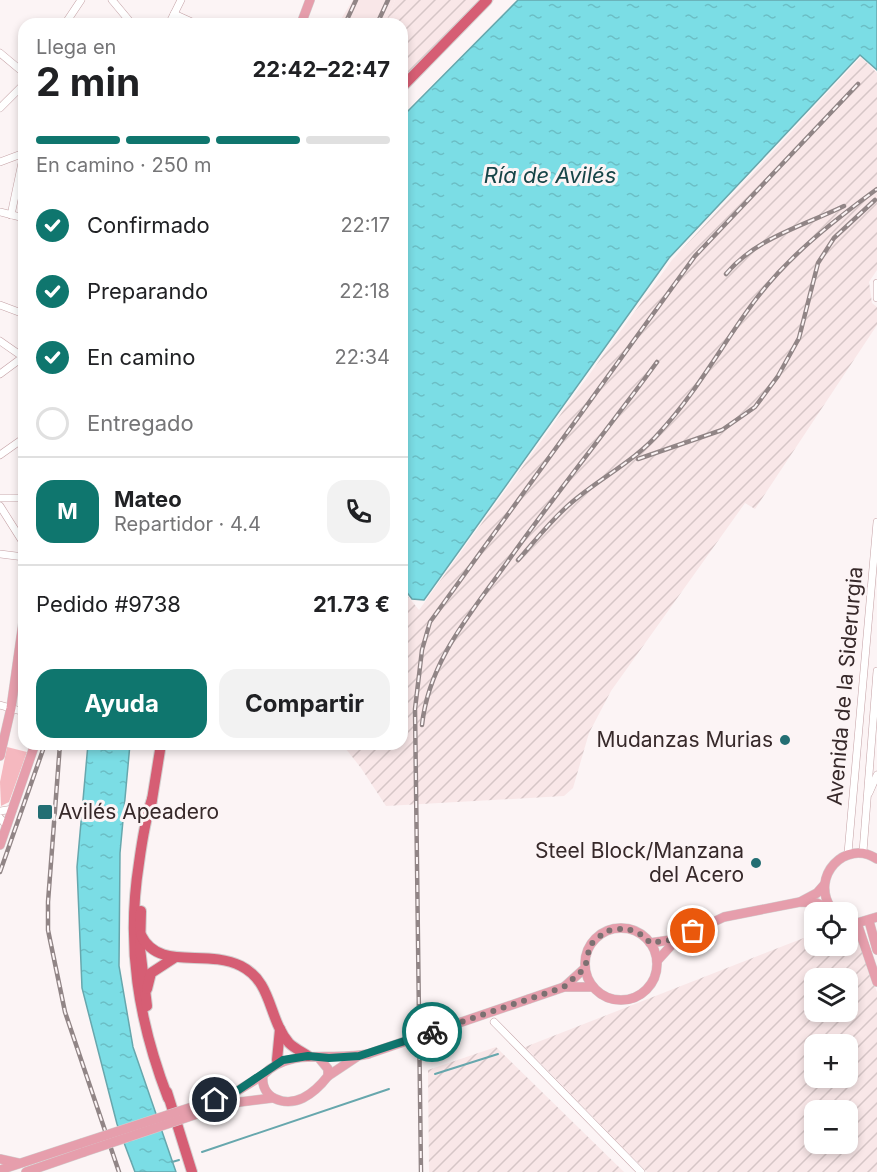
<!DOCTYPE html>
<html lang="es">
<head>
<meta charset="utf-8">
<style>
	body { margin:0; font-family:Inter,sans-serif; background:#f2f2f2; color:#202124; height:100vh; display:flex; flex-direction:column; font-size:22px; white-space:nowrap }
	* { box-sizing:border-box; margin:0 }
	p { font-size:20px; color:#757577 }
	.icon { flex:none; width:33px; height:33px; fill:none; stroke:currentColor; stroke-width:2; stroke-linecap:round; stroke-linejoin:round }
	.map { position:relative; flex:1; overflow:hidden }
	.details { position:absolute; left:18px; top:18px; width:390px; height:732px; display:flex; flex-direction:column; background:#fff; border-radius:18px; box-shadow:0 3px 9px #0003 }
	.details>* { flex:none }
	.controls { position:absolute; left:804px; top:902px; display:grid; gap:12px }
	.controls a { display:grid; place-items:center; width:54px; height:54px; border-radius:12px; background:#fff; box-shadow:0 3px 9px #0003; font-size:30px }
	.pin { position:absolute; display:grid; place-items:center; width:51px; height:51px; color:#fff; margin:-26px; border:3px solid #fff; border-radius:50%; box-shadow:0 2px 6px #0007 }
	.courier { position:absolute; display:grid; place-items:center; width:60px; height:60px; margin:-30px; border:4px solid #0f766e; border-radius:50%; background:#fff; color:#222; box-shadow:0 2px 8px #0007 }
	.summary em { font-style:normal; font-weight:700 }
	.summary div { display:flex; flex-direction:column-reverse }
	.summary { display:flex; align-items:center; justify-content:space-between; height:102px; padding:0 18px }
	h1 { font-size:39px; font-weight:700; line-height:45px }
	.bar { display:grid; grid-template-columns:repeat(4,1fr); gap:9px 6px; align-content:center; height:72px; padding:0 18px }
	.bar i { height:8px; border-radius:4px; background:#e0e0e0 }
	.bar .on { background:#0f766e }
	.bar p { grid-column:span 4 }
	.line { display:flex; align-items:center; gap:15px; padding:0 18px; border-top:2px solid #e0e0e0 }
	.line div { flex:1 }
	.round { display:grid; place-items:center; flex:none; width:63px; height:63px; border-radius:18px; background:#f2f2f2 }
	ol { padding:0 18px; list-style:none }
	li { display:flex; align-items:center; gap:18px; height:66px }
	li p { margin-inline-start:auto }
	li .icon { padding:6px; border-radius:50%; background:#0f766e; color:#fff; stroke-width:4 }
	li:last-child { color:#757577 }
	li i { width:33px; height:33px; border:3px solid #e0e0e0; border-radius:50% }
	.button { display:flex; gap:12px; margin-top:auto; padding:12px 18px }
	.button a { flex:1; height:69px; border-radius:18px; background:#0f766e; color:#fff; font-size:24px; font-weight:700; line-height:69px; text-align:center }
	.button a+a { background:#f2f2f2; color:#202124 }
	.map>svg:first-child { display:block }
</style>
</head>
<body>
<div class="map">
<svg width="877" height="1172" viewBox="0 0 877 1172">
	<defs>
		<pattern id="industrial-furrows" width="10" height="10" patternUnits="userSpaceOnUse" patternTransform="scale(1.5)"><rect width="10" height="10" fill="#f9e7e8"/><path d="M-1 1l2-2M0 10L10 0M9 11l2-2" fill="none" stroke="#d6c6c7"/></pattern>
		<pattern id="water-ripples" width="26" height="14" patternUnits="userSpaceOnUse" patternTransform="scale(1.5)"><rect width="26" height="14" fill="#7bdde5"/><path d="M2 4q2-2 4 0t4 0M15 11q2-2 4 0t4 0" fill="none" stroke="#6bbec5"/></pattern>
	</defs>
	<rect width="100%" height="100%" fill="#fcf4f5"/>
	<polygon fill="#f9e7e8" points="353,0 395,0 385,24 338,24"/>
	<g fill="url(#industrial-furrows)" fill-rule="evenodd">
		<polygon points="395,0 494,0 402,93 402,24 385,24"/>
		<polygon points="861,57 877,73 877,270 869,282 872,303 877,307 877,325 755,509 745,503 611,691 589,733 573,788 564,796 386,806 361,768 342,744 402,744 402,589 419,610 672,260"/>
		<path d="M 848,928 L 854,931 L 877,992 L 877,1172 L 647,1172 L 525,1047 L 814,934 L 814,945 L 848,945 ZM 814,978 L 848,978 L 848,1011 L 814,1011 ZM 814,1044 L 848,1044 L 848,1077 L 814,1077 ZM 814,1110 L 848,1110 L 848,1143 L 814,1143 Z"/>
		<polygon points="496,1047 624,1172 429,1172 428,1070"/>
	</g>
	<polygon fill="#f5b8bf" points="7,747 27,752 9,802 1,806 0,782"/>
	<g fill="url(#water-ripples)" stroke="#67a7ad" stroke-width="1.5">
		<polygon points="518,0 877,0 877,70 860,55 669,258 424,600 412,599 402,586 402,117"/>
		<polygon points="88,744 130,744 120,853 119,966 133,1047 176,1172 135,1172 117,1124 82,988 77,867"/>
	</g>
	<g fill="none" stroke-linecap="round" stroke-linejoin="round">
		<g stroke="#67a7ad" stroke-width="2">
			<polyline points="435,1074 498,1054"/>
			<polyline points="202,1152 389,1089"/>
			<polyline points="172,1162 179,1160"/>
		</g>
		<g stroke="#c4a1a5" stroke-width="8">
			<g id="minor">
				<polyline points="112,0 132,24"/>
				<polyline points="174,14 196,24"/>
				<polyline points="65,24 81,0"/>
				<polyline points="169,24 181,0"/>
				<polyline points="338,24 339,24"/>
				<polyline points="0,53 24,73"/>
				<polyline points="0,108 24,84"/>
				<polyline points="0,162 24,153"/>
				<polyline points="0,212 24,218"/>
				<polyline points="11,215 24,153"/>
				<polyline points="877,283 877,298"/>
				<polyline points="0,305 24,314"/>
				<polyline points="0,341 23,357 0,374"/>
				<polyline points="0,455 24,438"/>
				<polyline points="0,498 24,498"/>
				<polyline points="0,506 24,544"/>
				<polyline points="0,554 24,557"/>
				<polyline points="0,705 24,712"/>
				<polyline points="869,793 877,775"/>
				<polyline points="0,811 13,809"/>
				<polyline points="0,818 7,826"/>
				<polyline points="863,852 877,671"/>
				<polyline points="848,853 877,522"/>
				<polyline points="494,1022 641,1172"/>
			</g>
		</g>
		<g stroke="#d3d0d0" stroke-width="10">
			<g id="major">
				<polyline points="301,24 310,0"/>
				<polyline points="0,756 11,708 24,616"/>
				<polyline points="0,845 35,744"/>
				<polyline points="802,901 817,893 824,885"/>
				<path d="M 831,908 C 810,877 845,838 877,859"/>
				<polyline points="848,921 857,923 877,917"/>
				<polyline points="869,921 877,950"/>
				<polyline points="857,923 877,982"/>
				<circle cx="621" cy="964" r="36"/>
				<polyline points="650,943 677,939 724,917 800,902 817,903 832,910"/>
				<polyline points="657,961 677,939"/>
				<polyline points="564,987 585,968"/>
				<polyline points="529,999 564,987 593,987"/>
				<path d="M 319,1058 L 328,1069 L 328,1076 C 321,1085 313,1093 303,1098 C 284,1107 260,1098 263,1075 C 291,1046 332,1062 368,1054"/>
				<polyline points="328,1076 358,1056"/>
				<polyline points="195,1106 234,1093 263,1075"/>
				<polyline points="200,1113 232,1103 272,1098"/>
				<polyline points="0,1159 18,1163"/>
				<polyline points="0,1170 82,1143"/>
				<polyline points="26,1172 84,1152"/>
			</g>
		</g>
		<g stroke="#d3d0d0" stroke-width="12">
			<g id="highway">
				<polyline points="402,87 487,0"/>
				<path d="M 152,799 C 145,820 142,841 139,863 C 126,945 138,1020 168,1098"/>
				<polyline points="151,806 161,744"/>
				<polyline points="141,911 140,948 147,1006"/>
				<path d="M 141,935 C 159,972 205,948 241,966 C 273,982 268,1019 289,1043 C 294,1048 302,1052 308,1056"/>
				<polyline points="147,989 151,973 174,958"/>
				<polyline points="277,1060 280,1029"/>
				<polyline points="167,1092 192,1172"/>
			</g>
		</g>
		<use href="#minor" stroke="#fff" stroke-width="7"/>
		<use href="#major" stroke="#e69eac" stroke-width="9"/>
		<use href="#highway" stroke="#d65e74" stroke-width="10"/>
		<g stroke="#918586" stroke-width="4.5">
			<g id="rail">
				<polyline points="345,24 356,0"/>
				<polyline points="377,24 388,0"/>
				<path d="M 726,274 C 756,238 803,226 844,206"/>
				<polyline points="638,459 722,430 755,407 778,376 799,338 818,263 834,238 875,200"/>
				<path d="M 518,560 C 535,541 551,520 571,503 C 600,478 635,461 660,432 C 696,393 722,345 753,303 C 787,257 832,222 877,189"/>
				<path d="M 422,725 C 429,660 472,612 508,561 C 556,493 608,429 657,362"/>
				<polyline points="60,744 48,902 48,930 65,1012 119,1172"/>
				<polyline points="0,872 45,744"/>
				<polyline points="421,1172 415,709 422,650 430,622 695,256 858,84"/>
			</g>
		</g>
		<use href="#rail" stroke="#fcf4f5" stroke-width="2" stroke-dasharray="7" stroke-linecap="butt"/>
		<g stroke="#d3d0d0" stroke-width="10" stroke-linecap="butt">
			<g id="major-bridge">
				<polyline points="368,1054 529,999"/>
				<polyline points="82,1143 195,1106"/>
				<polyline points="84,1152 200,1113"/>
			</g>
		</g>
		<use href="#major-bridge" stroke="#e69eac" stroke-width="9"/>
	</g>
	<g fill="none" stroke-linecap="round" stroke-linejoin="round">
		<polyline stroke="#7c7071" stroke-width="6" stroke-dasharray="0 10.8" points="432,1032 564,987 585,968 590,945 606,931 626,928 644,936 650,943 677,939 693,931"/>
		<polyline stroke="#0f766e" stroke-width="8" points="215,1100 234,1093 283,1060 308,1056 329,1058 359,1056 432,1032"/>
	</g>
	<g fill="#236e73" stroke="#fcf4f5" stroke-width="2">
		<circle cx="785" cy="740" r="6"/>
		<rect x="37" y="804" width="16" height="16" rx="3"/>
		<circle cx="756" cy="863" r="6"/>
	</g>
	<g text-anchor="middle" stroke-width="6" stroke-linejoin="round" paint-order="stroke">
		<g font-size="21" fill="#37292a" stroke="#fcf4f5">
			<text transform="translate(845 686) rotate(-85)" y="7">Avenida de la Siderurgia</text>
		</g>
		<g font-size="21" fill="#37292a" stroke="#fcf4f5" text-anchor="end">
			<text x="773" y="747">Mudanzas Murias</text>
			<text x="58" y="819" text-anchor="start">Avilés Apeadero</text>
			<text x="744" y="858">Steel Block/Manzana<tspan x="744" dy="24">del Acero</tspan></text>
		</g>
		<g font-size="22" font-style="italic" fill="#174548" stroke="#fcf4f5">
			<text x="550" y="183">Ría de Avilés</text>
		</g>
	</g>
</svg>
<div class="controls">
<a><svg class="icon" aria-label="locate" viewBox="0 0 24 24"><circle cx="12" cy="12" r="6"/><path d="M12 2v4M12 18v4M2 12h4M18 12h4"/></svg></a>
<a><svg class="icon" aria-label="layers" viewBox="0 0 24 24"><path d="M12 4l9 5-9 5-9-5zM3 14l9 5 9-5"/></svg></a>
<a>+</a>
<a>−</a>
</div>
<div class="pin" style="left:693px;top:931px;background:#ea580c"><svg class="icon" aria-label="bag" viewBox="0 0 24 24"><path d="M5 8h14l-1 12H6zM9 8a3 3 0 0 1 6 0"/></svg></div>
<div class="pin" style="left:215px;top:1100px;background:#1f2937"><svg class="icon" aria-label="home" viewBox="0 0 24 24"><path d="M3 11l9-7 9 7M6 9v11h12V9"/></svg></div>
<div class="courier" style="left:432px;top:1032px"><svg class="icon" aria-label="bike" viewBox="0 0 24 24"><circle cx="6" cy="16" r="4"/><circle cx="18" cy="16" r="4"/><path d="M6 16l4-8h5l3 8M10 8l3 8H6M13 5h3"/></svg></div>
<section class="details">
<div class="summary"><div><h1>2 min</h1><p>Llega en</p></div><em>22:42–22:47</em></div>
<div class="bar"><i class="on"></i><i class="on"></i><i class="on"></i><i></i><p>En camino · 250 m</p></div>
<ol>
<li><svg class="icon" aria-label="check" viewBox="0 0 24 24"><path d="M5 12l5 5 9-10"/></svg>Confirmado<p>22:17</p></li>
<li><svg class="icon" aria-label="check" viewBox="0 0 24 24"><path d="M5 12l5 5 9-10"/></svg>Preparando<p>22:18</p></li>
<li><svg class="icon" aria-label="check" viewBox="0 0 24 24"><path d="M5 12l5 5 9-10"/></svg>En camino<p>22:34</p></li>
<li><i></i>Entregado</li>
</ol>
<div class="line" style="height:108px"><b class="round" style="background:#0f766e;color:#fff">M</b><div><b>Mateo</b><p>Repartidor · 4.4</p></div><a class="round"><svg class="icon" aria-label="phone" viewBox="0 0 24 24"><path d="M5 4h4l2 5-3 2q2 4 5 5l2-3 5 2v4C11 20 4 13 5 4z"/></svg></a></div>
<div class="line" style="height:78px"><div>Pedido #9738</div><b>21.73 €</b></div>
<div class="button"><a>Ayuda</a><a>Compartir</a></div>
</section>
</div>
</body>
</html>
